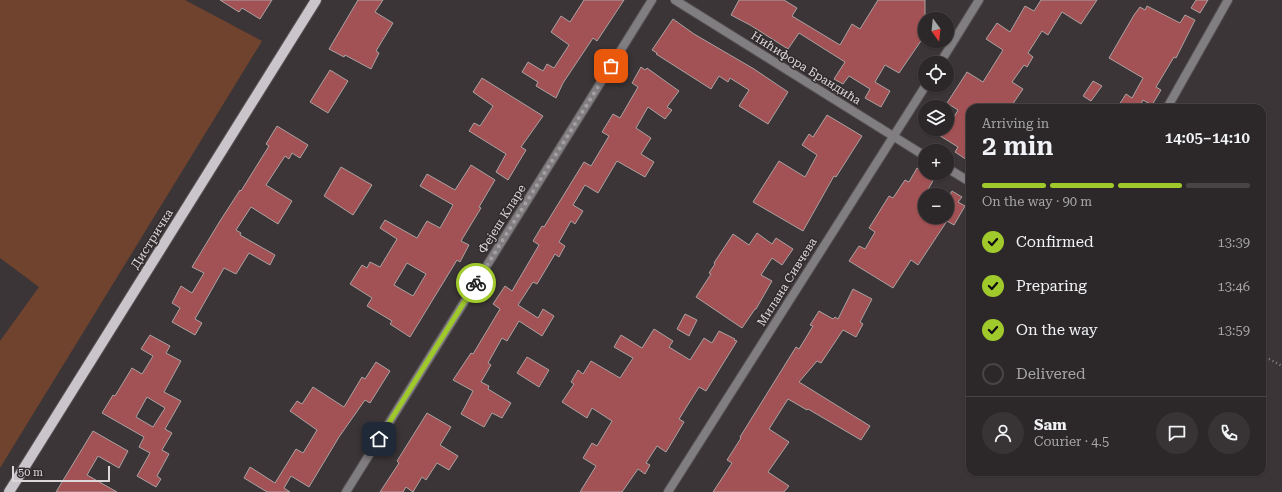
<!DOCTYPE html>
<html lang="en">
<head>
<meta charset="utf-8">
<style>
	body { margin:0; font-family:"Roboto Serif",serif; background:#383435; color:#f1f3f6; height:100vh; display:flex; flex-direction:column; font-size:15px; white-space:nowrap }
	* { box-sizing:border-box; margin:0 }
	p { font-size:13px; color:#a6a6a8 }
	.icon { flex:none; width:22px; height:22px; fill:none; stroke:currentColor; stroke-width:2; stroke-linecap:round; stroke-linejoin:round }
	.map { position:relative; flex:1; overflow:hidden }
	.drawer { position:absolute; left:966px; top:104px; width:300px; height:372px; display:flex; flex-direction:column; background:#2c2829; border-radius:12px; box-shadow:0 1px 3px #0004,0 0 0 1px #484446 }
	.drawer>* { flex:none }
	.needle { width:26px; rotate:165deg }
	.buttons { position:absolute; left:918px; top:12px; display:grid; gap:8px }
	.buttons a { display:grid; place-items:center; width:36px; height:36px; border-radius:50%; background:#2c2829; box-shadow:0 1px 3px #0004,0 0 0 1px #484446; font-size:20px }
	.scale { position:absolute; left:12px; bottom:10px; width:98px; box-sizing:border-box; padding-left:4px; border:2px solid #dcd8da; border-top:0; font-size:11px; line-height:14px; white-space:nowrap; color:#dcd8da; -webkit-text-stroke:3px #312b2d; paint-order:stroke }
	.pin { position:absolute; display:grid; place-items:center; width:34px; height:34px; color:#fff; margin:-17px; border-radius:8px; box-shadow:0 2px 6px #0006 }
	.courier { position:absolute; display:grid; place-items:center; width:40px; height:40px; margin:-20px; border:3px solid #a0c92b; border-radius:50%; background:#fff; color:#222; box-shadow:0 1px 5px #0007 }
	.head em { font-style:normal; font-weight:600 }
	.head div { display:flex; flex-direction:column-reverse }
	.head { display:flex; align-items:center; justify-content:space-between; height:68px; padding:0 16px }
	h1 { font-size:26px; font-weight:600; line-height:30px }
	.bar { display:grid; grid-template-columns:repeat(4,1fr); gap:6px 4px; align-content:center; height:48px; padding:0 16px }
	.bar i { height:5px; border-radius:3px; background:#484446 }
	.bar .active { background:#a0c92b }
	.bar p { grid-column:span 4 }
	.line { display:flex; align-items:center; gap:10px; padding:0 16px; border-top:1px solid #484446 }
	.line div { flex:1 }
	.round { display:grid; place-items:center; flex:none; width:42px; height:42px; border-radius:21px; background:#383435 }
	ol { padding:0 16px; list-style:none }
	li { display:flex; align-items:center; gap:12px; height:44px }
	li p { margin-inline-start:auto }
	li .icon { padding:4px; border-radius:50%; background:#a0c92b; color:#111; stroke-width:4 }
	li:last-child { color:#a6a6a8 }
	li i { width:22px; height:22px; border:2px solid #484446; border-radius:50% }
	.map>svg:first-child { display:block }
</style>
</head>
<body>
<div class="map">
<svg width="1282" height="492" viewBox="0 0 1282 492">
	<rect width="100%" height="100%" fill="#3b3537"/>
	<polygon fill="#70432e" points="0,0 185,0 262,41 0,468 0,341 39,287 0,258"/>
	<g fill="#a25154" stroke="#aaa2a2" fill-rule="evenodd">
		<polygon points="220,0 272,0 260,19 242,8 239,12"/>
		<polygon points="358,0 383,0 375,12 393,23 376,51 379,53 371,69 345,55 344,57 329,49"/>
		<polygon points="584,0 624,0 597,41 593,38 563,83 556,98 536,86 538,82 522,72 528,62 543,71 547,64 554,68 569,45 551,32 561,16 570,22"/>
		<polygon points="739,0 784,0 797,8 792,16 840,45 852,24 860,29 878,0 925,0 925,35 899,73 885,65 875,82 890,91 881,107 865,98 870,89 849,76 843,84 834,79 845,62 799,33 788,49 750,25 731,15"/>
		<polygon points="1041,0 1097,0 1081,24 1062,12 1048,35 1042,31 1028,53 1033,57 1027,67 1024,65 1012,82 1023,89 1010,108 970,108 970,133 965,142 970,145 970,162 955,152 958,147 929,129 947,129 947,122 950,124 958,110 947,103 967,72 983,82 1003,50 986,39 997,23 1010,32 1025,6 1034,11"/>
		<polygon points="1196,0 1208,0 1200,13 1191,8"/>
		<polygon points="1147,6 1180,23 1185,15 1195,20 1176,58 1174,57 1156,87 1161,90 1152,105 1143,100 1141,104 1147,108 1117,108 1126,94 1132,98 1143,78 1109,58 1134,15 1140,7 1145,10"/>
		<polygon points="673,19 694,34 754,69 788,92 768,124 739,106 749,90 730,78 728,82 719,76 711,89 656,54 657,53 652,50"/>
		<polygon points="641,67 645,70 647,68 679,91 667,107 672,110 665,119 648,107 636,128 651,138 641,154 654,162 645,177 617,161 598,193 585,185 573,205 583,211 575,224 571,221 559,242 565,246 559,257 555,254 537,284 533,282 518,305 538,318 543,309 554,316 542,336 519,321 507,341 502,338 488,363 491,365 481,382 489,386 488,389 511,403 502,418 492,413 484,427 461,414 473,391 453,380 471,353 473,354 500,309 493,304 505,286 512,291 539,245 533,241 542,226 544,227 584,162 591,166 609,136 602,132 613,114 620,118 638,87 632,83"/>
		<polygon points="330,70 348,81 328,113 310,102"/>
		<polygon points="482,78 543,116 521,147 526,150 508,180 496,172 506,154 469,131 474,123 480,126 493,106 473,92"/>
		<polygon points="1093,81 1102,86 1091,101 1083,96"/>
		<polygon points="827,115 862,136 836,177 834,176 803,231 753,202 779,161 805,177 817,155 802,145 809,134 813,137"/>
		<polygon points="277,126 308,145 300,158 292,153 289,159 285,156 266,185 292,201 278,224 251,207 236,230 241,233 240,235 275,255 270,265 249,253 236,274 224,268 195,319 202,323 195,335 172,322 180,308 172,303 181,286 192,293 204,273 192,267 220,221 240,190 241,191 269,146 266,144"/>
		<path d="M 471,165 L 495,180 L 479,207 L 481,208 L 461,241 L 469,245 L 460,262 L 457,260 L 410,337 L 390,324 L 392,321 L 367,306 L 372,298 L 350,284 L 362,265 L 367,268 L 370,262 L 380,267 L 397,239 L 380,228 L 385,220 L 417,238 L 427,221 L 440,228 L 453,205 L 420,186 L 427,174 L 455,190 ZM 407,263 L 426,274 L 413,296 L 394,285 Z"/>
		<polygon points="341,167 372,185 353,215 324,196"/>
		<polygon points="917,168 934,179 919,205 925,208 925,217 947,217 947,196 949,197 952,191 962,197 958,202 965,206 954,225 947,221 918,265 911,260 893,288 849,261 859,246 865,249 875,232 869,228 889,196 893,198 905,180 909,182"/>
		<polygon points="757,233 772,244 776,238 793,249 782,265 772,258 761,275 772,281 756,309 755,309 742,328 696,297 711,274 709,273 715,264 714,263 733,234 749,245"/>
		<polygon points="853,289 872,299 860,322 863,324 856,337 843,330 821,363 817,361 799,382 870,426 861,440 808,409 807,410 788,399 769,429 789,442 768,472 789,486 784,492 713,492 732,463 727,460 741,438 740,437 796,347 799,349 813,326 810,325 819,311 833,319 835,317 838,319"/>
		<polygon points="685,314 697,320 689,336 677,329"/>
		<polygon points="654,329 673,341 669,347 690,360 704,338 712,343 719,331 735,339 734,340 737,341 706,391 699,387 679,419 684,422 666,452 657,446 646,463 650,465 645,474 638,469 622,492 580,492 596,466 583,458 592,443 597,446 612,421 592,408 587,418 562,402 574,384 571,382 578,370 583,374 591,361 620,378 633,358 614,347 621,335 642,348"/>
		<path d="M 150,335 L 170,346 L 166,353 L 181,361 L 164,392 L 181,401 L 165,429 L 172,433 L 162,450 L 169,454 L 157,476 L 161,479 L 156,487 L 137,476 L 150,453 L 139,447 L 144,437 L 102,413 L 113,395 L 115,396 L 132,368 L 142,374 L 153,356 L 141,349 ZM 147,397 L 165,408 L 153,427 L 136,417 Z"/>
		<polygon points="527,357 549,370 539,387 517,373"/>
		<polygon points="376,362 390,371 370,403 365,400 339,437 309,487 291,476 284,488 290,492 267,492 244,478 250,467 275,483 296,449 303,453 317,430 290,411 297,401 302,404 313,387 344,407 362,377 365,379"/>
		<polygon points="427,413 451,427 440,445 458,456 449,470 437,463 426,480 422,477 413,492 406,487 403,492 380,492 399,463 397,461"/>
		<polygon points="93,431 128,451 119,468 98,456 87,475 117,492 56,492"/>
	</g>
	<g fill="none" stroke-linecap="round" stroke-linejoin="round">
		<g stroke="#585254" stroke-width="10">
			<g id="street">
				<polyline points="675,0 925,156"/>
				<polyline points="940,63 979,0"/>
				<polyline points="1167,108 1228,0"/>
				<polyline points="947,168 970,182"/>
				<polyline points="346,492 652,0"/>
				<polyline points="668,492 926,85"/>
			</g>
		</g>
		<g stroke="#585254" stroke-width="12">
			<polyline id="primary" points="9,492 316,0"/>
		</g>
		<polyline stroke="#898486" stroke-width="2.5" stroke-dasharray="1 3" stroke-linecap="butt" points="1262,355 1282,366"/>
		<use href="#street" stroke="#817e81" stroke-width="8"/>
		<use href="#primary" stroke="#cac5ca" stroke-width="10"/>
	</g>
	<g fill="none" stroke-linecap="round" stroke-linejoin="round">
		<polyline stroke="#a49fa1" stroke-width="4" stroke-dasharray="0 7.2" points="476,283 611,66"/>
		<polyline stroke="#a0c92b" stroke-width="5" points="379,439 476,283"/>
	</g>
	<g text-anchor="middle" stroke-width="3" stroke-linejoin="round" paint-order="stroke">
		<g font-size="12" fill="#dcd8da" stroke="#312b2d">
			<text transform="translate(806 68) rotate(32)" y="4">Нићифора Брандића</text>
			<text transform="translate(502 219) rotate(-58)" y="4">Фејеш Кларе</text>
			<text transform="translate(152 239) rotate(-58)" y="4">Дистричка</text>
			<text transform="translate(787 282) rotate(-58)" y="4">Милана Сивчева</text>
		</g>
	</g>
</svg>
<div class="buttons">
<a><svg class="needle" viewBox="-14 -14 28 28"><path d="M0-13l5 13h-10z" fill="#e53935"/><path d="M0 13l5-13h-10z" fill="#a6a6a8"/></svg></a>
<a><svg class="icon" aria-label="locate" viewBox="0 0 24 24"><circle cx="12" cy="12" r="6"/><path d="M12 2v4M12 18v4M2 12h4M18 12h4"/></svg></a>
<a><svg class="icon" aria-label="layers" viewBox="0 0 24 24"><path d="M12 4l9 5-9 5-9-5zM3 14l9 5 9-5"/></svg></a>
<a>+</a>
<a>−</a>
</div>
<div class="scale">50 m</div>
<div class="pin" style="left:611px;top:66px;background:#ea580c"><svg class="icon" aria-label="bag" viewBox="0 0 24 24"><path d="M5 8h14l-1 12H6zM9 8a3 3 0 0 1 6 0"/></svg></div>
<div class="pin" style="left:379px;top:439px;background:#1f2937"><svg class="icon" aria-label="home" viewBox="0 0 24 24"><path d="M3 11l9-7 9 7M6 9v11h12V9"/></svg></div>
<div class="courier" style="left:476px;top:283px"><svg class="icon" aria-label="bike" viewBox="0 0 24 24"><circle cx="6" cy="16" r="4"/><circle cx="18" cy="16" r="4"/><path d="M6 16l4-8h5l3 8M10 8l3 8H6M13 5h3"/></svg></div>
<section class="drawer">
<div class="head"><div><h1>2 min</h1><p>Arriving in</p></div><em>14:05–14:10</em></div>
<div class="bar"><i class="active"></i><i class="active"></i><i class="active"></i><i></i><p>On the way · 90 m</p></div>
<ol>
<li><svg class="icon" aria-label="check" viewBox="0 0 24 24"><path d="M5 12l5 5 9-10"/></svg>Confirmed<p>13:39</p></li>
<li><svg class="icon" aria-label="check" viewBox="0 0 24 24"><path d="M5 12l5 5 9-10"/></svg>Preparing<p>13:46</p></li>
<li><svg class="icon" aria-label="check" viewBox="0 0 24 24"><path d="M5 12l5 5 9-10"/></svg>On the way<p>13:59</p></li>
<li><i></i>Delivered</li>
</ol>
<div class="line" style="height:72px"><a class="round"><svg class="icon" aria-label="person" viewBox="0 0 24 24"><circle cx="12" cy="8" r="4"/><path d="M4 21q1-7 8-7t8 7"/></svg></a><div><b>Sam</b><p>Courier · 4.5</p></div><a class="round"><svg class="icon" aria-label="chat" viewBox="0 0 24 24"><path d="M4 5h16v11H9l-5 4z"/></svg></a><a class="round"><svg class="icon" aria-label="phone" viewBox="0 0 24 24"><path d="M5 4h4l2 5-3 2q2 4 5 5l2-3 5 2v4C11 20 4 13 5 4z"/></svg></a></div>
</section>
</div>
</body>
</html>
